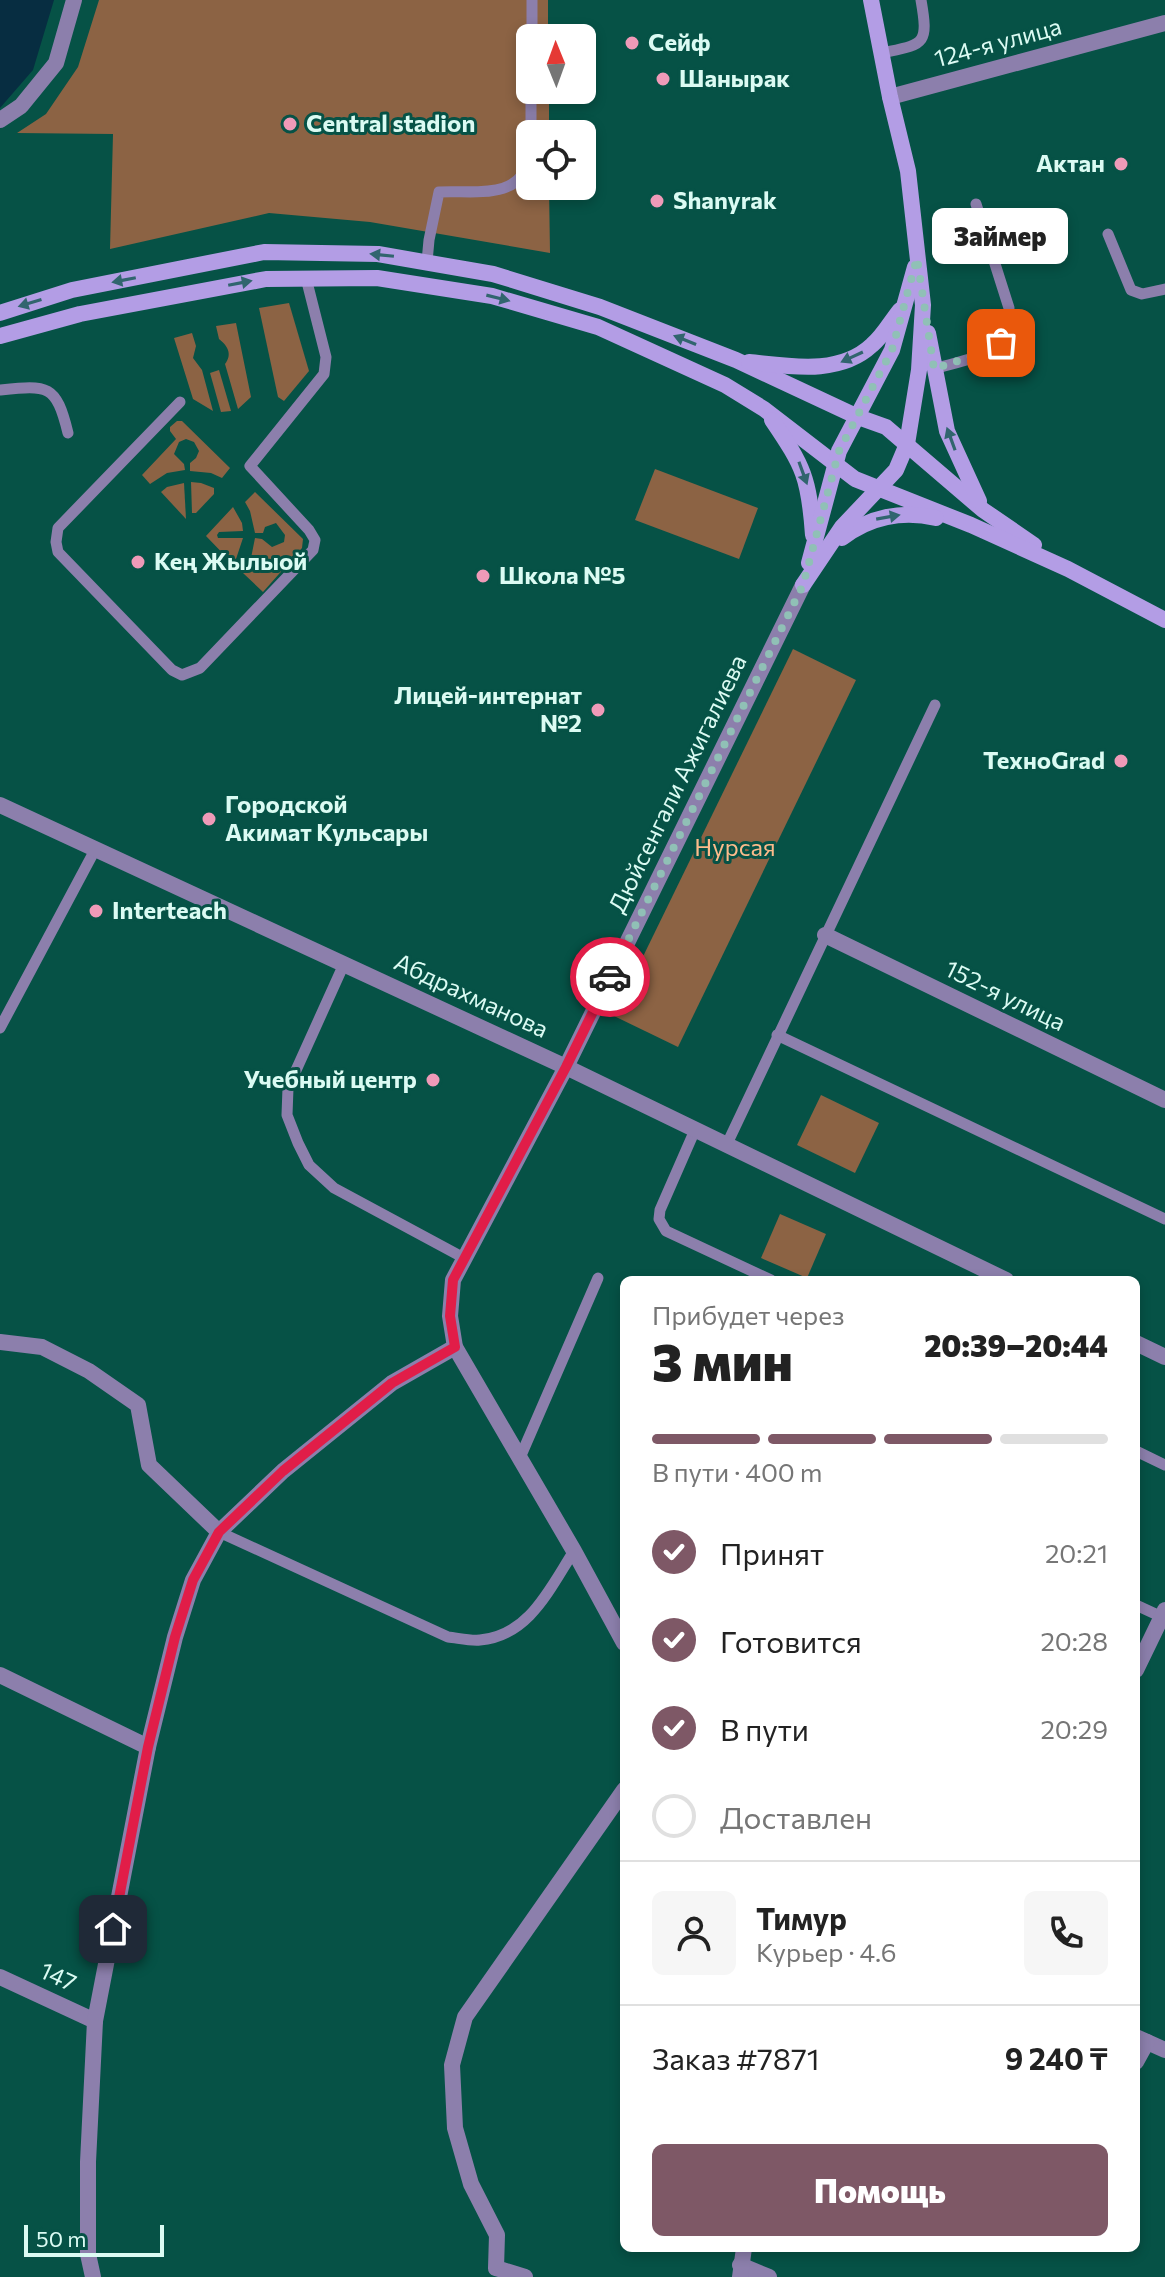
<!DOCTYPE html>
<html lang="ru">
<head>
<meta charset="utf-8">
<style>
	body { margin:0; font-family:Commissioner,sans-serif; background:#f6f6f6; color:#222; height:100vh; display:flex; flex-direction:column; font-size:30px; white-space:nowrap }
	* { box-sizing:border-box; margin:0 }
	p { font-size:26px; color:#767676 }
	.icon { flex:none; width:44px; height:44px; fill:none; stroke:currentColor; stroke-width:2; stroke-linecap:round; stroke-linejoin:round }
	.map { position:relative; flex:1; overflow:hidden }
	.side { position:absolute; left:620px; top:1276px; width:520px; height:976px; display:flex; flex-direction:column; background:#fff; border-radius:12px; box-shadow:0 4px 12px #0003 }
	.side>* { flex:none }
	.needle { width:52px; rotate:359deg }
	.tools { position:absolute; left:516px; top:24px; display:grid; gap:16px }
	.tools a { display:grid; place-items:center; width:80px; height:80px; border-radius:12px; background:#fff; box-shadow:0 4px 12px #0003; font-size:40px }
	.scale { position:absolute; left:24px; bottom:20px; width:140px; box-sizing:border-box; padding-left:8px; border:4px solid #dbfbf3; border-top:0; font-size:22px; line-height:28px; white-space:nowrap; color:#dbfbf3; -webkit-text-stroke:6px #065246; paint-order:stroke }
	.pin { position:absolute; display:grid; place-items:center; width:68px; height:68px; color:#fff; margin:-34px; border-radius:16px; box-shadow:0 4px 12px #0006 }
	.courier { position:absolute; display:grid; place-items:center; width:80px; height:80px; margin:-40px; border:6px solid #e11d48; border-radius:50%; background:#fff; color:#222; box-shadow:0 2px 10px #0007 }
	.bubble { position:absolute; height:56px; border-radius:12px; background:#fff; box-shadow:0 4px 12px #0003; font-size:26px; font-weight:800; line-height:56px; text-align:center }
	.head em { font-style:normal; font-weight:800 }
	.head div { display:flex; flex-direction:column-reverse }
	.head { display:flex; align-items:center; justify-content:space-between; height:136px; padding:0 32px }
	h1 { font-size:52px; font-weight:800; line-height:60px }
	.bar { display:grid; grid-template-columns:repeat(4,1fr); gap:12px 8px; align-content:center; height:96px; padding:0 32px }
	.bar i { height:10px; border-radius:6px; background:#e0e0e0 }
	.bar .active { background:#7e5866 }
	.bar p { grid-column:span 4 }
	.line { display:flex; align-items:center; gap:20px; padding:0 32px; border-top:2px solid #e0e0e0 }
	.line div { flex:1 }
	.round { display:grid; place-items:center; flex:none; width:84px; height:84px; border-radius:12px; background:#f6f6f6 }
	ol { padding:0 32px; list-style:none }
	li { display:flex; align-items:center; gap:24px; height:88px }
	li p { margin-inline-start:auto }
	li .icon { padding:8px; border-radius:50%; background:#7e5866; color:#fff; stroke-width:4 }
	li:last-child { color:#767676 }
	li i { width:44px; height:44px; border:4px solid #e0e0e0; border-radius:50% }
	.cta { display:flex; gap:16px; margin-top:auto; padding:16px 32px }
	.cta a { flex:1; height:92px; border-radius:12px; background:#7e5866; color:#fff; font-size:32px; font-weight:800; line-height:92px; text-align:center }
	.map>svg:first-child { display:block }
</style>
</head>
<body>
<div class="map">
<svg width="1165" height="2277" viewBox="0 0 1165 2277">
	<rect width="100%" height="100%" fill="#065246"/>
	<g fill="#8c6344">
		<polygon points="99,0 548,0 548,38 530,38 530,90 549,90 549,134 530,134 530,186 549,186 550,253 370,222 269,213 110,249 113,134 17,133 46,114 78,67"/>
		<polygon points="289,303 309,371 284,401 278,397 259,308"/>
		<path d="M 236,323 L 251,397 L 238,409 L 225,364 C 233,354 227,345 219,339 L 216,326 Z"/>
		<polygon points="192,333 196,346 193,358 202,370 213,411 193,399 174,338"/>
		<polygon points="219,370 231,411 221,412 210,373"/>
		<polygon points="177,421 182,421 230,468 222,478 211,473 190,471 190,463 196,458 199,451 194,442 186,439 179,442 174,454 184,464 185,470 167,473 150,484 142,475 176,439 170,431 170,427"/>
		<polygon points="655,469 758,508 739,559 635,520"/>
		<polygon points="191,482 201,483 214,488 214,494 196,513 192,513"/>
		<polygon points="184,483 186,519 161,492 167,487"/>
		<polygon points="255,492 303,539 302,548 263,592 243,573 250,563 255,538 262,539 272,547 284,542 285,535 276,523 265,527 263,533 255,533 250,511 245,502"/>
		<polygon points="233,507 242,523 243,531 219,532 217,535 218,538 243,538 234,565 206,536"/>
		<polygon points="793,649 856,680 678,1047 614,1016"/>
		<polygon points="821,1095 879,1123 855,1173 797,1145"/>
		<polygon points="780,1214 826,1234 807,1278 761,1258"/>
	</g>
	<polygon fill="#072d41" points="0,0 54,0 33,70 0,108"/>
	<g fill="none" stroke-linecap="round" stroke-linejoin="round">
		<g stroke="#8c7fac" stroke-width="11">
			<polyline points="532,38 532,0"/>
			<path d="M 882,53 C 924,44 929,46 921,0"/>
			<polyline points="531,134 531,90"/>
			<polyline points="1108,234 1131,290 1142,294 1165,289"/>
			<path d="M 427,262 L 429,240 L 439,192 C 474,190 519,201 530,159"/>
			<path d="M 934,369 C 953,363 984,358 999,344 C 1008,336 1008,319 1009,308 L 976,204"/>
			<path d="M 0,390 C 48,385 56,384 68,433"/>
			<polyline points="180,402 58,528 56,542 58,552 172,670 182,675 200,668 313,550 315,540 309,530 250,466 324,374 326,357 306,278"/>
			<polyline points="344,964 288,1088 287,1115 298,1143 309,1165 334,1188 464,1258"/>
			<polyline points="0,1028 96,848"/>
			<polyline points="777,1035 1165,1219"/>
			<polyline points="695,1130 660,1210 659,1219 666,1231 771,1280"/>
			<polyline points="726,1146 935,705"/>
			<polyline points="1136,1451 1165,1465"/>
			<polyline points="519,1460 598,1278"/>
			<path d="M 219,1532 L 448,1637 C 458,1638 470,1641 480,1640 C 529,1636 550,1588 574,1551"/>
			<polyline points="1136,1605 1162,1617"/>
		</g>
		<g stroke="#8c7fac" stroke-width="16">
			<polyline points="890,97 1165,23"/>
			<polyline points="0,120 21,106 56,63 74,0"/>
			<polyline points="0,805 566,1067 1006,1280"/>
			<polyline points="825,935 1165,1100"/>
			<polyline points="0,1342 42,1347 89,1371 138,1405 149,1465 219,1532"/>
			<polyline points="1136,1343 1165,1357"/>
			<polyline points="624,1643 574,1551 455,1347 450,1316 453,1280 566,1067 803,585"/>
			<polyline points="1136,1670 1165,1610"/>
			<polyline points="0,1675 148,1747"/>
			<polyline points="0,1977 95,2021"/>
			<polyline points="1136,2037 1165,2050"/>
			<polyline points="1136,2062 1147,2042"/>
			<polyline points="740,2265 769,2277"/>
			<polyline points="93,2277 88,2254 88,2162 95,2021 148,1747 175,1637 193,1580 219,1532 283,1471 392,1383 455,1347"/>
			<polyline points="525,2277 496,2268 497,2235 471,2184 455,2128 452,2065 465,2017 624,1790"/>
			<polyline points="740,2277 744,2248"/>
		</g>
		<g stroke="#b39de5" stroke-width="16">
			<polyline points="0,313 72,290 264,252 378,254 493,274 600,307 736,360 858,417 886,427 983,510 1034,545"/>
			<polyline points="928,333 947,431 979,501"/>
			<polyline points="0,336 80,314 266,279 377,278 492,296 598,327 725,385 764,409 855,479 971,525 1068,569 1165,620"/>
			<path d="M 749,362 C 789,366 839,376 872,345 C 883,336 891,321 900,310"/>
			<path d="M 772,420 C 804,467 809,478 813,535"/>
			<path d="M 842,538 C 869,517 902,510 936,518"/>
			<polyline points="809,563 839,451 892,350 915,267"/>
			<polyline points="803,585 842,527 896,470 907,444 919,370 923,305 908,171 890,97 871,0"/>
		</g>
	</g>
	<defs><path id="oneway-solid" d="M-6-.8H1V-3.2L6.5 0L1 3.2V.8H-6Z" transform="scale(2)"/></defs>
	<g fill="#31656e">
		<use href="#oneway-solid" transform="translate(382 255) rotate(-174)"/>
		<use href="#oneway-solid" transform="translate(124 280) rotate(169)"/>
		<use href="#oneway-solid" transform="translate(240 283) rotate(-11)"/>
		<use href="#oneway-solid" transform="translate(498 298) rotate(14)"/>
		<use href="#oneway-solid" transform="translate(30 303) rotate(163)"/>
		<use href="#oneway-solid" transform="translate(685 340) rotate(-158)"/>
		<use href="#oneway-solid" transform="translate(852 357) rotate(155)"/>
		<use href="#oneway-solid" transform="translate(951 439) rotate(-110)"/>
		<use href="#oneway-solid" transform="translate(803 473) rotate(70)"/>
		<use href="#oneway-solid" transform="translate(888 517) rotate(-10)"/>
	</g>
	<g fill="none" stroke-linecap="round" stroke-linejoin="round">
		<polyline stroke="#90c0b6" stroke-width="8" stroke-dasharray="0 14.4" points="610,977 803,585 839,451 892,350 917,258 934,369 987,351 1001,343"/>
		<polyline stroke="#e11d48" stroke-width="10" points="113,1929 148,1747 175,1637 193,1580 219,1532 283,1471 392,1383 455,1347 450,1316 453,1280 566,1067 610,977"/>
	</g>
	<g fill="#ef9ab8" stroke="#065246" stroke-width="3">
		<circle cx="632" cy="43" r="8"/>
		<circle cx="663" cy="79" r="8"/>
		<circle cx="290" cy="124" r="8"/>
		<circle cx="1121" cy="164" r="8"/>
		<circle cx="657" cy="201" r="8"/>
		<circle cx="138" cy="562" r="8"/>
		<circle cx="483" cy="576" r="8"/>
		<circle cx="598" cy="710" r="8"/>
		<circle cx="1121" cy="761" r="8"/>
		<circle cx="209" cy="819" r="8"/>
		<circle cx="96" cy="911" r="8"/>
		<circle cx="433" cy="1080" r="8"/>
	</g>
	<g text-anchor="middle" stroke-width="6" stroke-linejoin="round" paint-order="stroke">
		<g font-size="24" font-weight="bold" fill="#dbfbf3" stroke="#065246" text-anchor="start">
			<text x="648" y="51">Сейф</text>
			<text x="679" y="87">Шанырак</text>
			<text x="306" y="132">Central stadion</text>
			<text x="1105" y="172" text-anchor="end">Актан</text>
			<text x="673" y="209">Shanyrak</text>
			<text x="154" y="570">Кең Жылыой</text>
			<text x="499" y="584">Школа №5</text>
			<text x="582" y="704" text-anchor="end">Лицей-интернат<tspan x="582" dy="28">№2</tspan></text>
			<text x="1105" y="769" text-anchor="end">ТехноGrad</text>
			<text x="225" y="813">Городской<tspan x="225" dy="28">Акимат Кульсары</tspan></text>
			<text x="112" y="919">Interteach</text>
			<text x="417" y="1088" text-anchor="end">Учебный центр</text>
		</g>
		<g font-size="24" fill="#dbfbf3" stroke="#065246">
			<text transform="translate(998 43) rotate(-15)" y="8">124-я улица</text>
			<text transform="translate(678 784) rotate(-64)" y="8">Дюйсенгали Ажигалиева</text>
			<text transform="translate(471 996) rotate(25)" y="8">Абдрахманова</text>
			<text transform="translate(1005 996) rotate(26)" y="8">152-я улица</text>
			<text transform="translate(58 1977) rotate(25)" y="8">147</text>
		</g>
		<g font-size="24" fill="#fcbb8b" stroke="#065246">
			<text x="735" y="856">Нурсая</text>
		</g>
	</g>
</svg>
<div class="tools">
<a><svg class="needle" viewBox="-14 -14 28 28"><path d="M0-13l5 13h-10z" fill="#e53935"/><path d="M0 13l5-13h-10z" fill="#767676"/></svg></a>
<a><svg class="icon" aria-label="locate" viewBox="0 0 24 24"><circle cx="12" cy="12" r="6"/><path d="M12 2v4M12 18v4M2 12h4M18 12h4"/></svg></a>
</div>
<div class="scale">50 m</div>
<div class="pin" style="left:1001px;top:343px;background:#ea580c"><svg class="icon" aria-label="bag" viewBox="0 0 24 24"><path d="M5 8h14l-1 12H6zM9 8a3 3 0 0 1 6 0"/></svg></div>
<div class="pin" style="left:113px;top:1929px;background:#1f2937"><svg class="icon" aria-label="home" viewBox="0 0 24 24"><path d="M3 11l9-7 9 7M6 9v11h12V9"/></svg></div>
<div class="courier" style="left:610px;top:977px"><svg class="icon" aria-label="car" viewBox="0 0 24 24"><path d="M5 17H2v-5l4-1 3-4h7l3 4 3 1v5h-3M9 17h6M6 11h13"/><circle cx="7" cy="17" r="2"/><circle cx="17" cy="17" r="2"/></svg></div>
<div class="bubble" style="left:932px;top:208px;width:136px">Займер</div>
<section class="side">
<div class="head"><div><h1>3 мин</h1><p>Прибудет через</p></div><em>20:39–20:44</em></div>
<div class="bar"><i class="active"></i><i class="active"></i><i class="active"></i><i></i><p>В пути · 400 m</p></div>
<ol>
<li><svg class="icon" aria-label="check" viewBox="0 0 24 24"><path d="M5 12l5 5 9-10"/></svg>Принят<p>20:21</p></li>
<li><svg class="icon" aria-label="check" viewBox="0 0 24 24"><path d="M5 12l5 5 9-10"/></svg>Готовится<p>20:28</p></li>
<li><svg class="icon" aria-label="check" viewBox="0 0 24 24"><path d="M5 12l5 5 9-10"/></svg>В пути<p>20:29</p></li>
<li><i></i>Доставлен</li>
</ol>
<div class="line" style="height:144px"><a class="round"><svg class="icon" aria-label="person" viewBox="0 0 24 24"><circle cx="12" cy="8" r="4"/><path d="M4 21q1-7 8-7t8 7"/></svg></a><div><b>Тимур</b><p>Курьер · 4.6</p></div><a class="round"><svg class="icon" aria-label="phone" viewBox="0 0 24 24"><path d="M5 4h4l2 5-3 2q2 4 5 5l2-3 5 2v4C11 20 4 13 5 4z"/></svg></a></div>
<div class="line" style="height:104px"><div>Заказ #7871</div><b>9 240 ₸</b></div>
<div class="cta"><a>Помощь</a></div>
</section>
</div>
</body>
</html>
